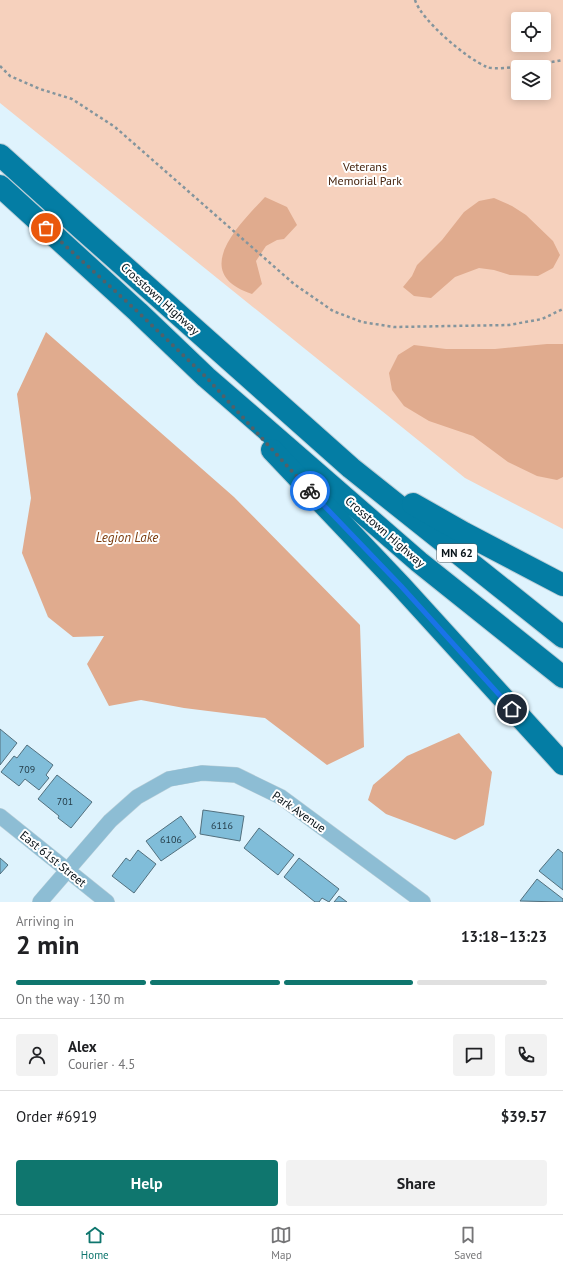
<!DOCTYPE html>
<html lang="en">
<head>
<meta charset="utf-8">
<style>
	body { margin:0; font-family:"PT Sans",sans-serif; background:#f2f2f2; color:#202124; height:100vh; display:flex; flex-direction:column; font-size:15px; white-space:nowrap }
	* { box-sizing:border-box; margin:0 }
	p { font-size:13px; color:#757577 }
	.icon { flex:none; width:22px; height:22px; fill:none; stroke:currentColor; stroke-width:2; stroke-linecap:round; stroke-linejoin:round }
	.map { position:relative; height:902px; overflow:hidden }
	.drawer { display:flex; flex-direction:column; background:#fff; flex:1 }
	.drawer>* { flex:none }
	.fabs { position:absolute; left:511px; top:12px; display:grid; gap:8px }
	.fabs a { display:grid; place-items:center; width:40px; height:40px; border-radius:4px; background:#fff; box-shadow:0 2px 10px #0003; font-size:20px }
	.pin { position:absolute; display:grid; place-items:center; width:34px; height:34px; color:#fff; margin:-17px; border:2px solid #fff; border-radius:50%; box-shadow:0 1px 4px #0007 }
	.courier { position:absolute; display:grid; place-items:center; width:40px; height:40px; margin:-20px; border:3px solid #1a73e8; border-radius:50%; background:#fff; color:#222; box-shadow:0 1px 5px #0007 }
	.summary em { font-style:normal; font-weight:800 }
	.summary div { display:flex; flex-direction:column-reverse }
	.summary { display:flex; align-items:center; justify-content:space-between; height:68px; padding:0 16px }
	h1 { font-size:26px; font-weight:800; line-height:30px }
	.bar { display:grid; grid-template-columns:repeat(4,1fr); gap:6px 4px; align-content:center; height:48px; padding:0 16px }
	.bar i { height:5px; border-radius:3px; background:#e0e0e0 }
	.bar .current { background:#0f766e }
	.bar p { grid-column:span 4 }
	.line { display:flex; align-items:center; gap:10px; padding:0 16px; border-top:1px solid #e0e0e0 }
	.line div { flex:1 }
	.round { display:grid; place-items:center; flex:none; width:42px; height:42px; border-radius:4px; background:#f2f2f2 }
	.cta { display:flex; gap:8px; margin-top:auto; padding:8px 16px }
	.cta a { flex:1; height:46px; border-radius:4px; background:#0f766e; color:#fff; font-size:16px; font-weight:800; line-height:46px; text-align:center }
	.cta a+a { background:#f2f2f2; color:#202124 }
	.menu { display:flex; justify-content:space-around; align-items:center; height:56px; border-top:1px solid #e0e0e0; background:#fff; font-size:11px; color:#757577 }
	.menu a { display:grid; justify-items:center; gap:2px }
	.menu .current { color:#0f766e }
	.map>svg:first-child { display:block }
</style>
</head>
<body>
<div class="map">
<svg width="563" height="902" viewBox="0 0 563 902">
	<rect width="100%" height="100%" fill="#dff3fd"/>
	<path fill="#f6d1bd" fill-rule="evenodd" d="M 0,0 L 563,0 L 563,529 L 465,478 L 0,103 ZM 518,19 L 544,19 L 544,45 L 518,45 ZM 518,67 L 544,67 L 544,93 L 518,93 Z"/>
	<g fill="#e0ab8e">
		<path d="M 265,197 L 287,207 L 297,225 L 284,239 L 277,240 L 266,246 L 256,261 L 262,284 L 252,294 C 189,273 239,225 265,197 Z"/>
		<polygon points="494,198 512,206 526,215 553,241 560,255 553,268 538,276 510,275 494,270 479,268 455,277 431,298 414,296 403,287 412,276 417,265 442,240 464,212 479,201"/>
		<polygon points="46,332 234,497 360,625 364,747 327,765 265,718 184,708 141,700 109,706 87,664 104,636 73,637 48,617 22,553 31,498 17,394"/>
		<polygon points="547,344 563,344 563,477 557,480 537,476 508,462 473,436 429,421 404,406 392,390 389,373 398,355 414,345 446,349 495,349"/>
		<polygon points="459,733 492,772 484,825 455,840 386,814 368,800 373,785 407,756"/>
	</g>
	<g fill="#80bdd9" stroke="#52707e">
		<polygon points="0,729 17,743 0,765"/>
		<polygon points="27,745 53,765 46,775 49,778 39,790 25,779 19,786 1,772 14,756 17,758"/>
		<polygon points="57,775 92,802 71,828 58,818 59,816 38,799"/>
		<polygon points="203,810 244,816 240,841 200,834"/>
		<polygon points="181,816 196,837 161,861 146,841"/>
		<polygon points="259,828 294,855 278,875 244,848"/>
		<polygon points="558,849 563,853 563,890 539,871"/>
		<polygon points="138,850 156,864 134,893 112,876 126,858 130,861"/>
		<polygon points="0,858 8,865 0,874"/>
		<polygon points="299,858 339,889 329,902 322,898 319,902 315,902 284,877"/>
		<polygon points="537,879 563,899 563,902 520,901"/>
		<polygon points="339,896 347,902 334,902"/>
	</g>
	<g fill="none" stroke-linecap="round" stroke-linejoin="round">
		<g stroke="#bccfd8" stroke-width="16">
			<g id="street">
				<polyline points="0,816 107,902"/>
				<polyline points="40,902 110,821 137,797 169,779 202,773 236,775 281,797 423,902"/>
			</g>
		</g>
		<g stroke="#bccfd8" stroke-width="24">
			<g id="highway">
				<polyline points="0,155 80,227 351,468 563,637"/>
				<polyline points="0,186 138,312 206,377 419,562 563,677"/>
				<polyline points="272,450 401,586 563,764"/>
				<polyline points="413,504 464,533 563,585"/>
			</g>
		</g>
		<g stroke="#84959d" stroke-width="2.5" stroke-dasharray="3 3" stroke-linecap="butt">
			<path d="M 415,0 C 421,20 467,59 487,67 C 494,70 510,67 518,67"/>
			<polyline points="0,66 10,76 40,89 72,99 115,127 294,284 333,311 362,322 394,327 509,325 542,319 563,309"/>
			<polyline points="522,67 563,60"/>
		</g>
		<use href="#street" stroke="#8dbdd4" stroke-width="15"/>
		<use href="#highway" stroke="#047da4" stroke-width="22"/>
	</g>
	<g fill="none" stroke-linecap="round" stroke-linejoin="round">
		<polyline stroke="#526068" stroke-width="4" stroke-dasharray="0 7.2" points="46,228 138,312 206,377 310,491"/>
		<polyline stroke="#1a73e8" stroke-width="5" points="310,491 401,586 512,709"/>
	</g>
	<g text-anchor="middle" stroke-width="4" stroke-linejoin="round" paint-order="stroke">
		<g font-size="10" fill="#243c48">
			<text x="27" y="773">709</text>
			<text x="65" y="805">701</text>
			<text x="222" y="829">6116</text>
			<text x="171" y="843">6106</text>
		</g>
		<rect fill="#fff" stroke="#51585d" stroke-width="1" x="437" y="544" width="40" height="18" rx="3"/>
		<g font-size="11" font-weight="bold" fill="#061117">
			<text x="457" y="557">MN 62</text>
		</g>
		<g font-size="12" fill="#46240e" stroke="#fff">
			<text x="365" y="171">Veterans<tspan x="365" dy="14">Memorial Park</tspan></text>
		</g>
		<g font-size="12" fill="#061117" stroke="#fff">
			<text transform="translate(160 299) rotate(42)" y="4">Crosstown Highway</text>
			<text transform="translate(385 532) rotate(41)" y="4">Crosstown Highway</text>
			<text transform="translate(299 812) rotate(35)" y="4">Park Avenue</text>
			<text transform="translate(53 859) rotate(39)" y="4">East 61st Street</text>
		</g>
		<g font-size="13" font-style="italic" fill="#7b3b0d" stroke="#fff">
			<text x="127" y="542">Legion Lake</text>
		</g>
	</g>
</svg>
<div class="fabs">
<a><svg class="icon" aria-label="locate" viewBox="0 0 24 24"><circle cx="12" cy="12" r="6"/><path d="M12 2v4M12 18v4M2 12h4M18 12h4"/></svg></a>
<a><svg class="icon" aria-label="layers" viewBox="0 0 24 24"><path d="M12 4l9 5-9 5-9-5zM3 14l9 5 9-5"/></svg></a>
</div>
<div class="pin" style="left:46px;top:228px;background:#ea580c"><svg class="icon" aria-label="bag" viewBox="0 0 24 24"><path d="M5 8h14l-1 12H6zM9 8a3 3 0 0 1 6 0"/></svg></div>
<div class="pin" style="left:512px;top:709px;background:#1f2937"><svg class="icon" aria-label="home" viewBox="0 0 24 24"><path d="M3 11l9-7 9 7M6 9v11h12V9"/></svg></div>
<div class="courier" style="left:310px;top:491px"><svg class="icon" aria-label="bike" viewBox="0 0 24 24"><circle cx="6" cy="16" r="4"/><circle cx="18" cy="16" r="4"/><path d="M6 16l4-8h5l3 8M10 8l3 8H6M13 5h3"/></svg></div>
</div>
<section class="drawer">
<div class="summary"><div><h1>2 min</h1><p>Arriving in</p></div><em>13:18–13:23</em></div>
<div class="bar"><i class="current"></i><i class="current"></i><i class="current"></i><i></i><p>On the way · 130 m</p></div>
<div class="line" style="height:72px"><a class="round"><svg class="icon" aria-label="person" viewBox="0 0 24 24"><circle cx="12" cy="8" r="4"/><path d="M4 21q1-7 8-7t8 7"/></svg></a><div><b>Alex</b><p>Courier · 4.5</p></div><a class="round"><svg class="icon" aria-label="chat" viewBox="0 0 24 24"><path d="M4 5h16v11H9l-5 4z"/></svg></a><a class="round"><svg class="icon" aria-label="phone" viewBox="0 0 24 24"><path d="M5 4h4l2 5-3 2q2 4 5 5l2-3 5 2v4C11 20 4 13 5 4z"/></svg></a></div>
<div class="line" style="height:52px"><div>Order #6919</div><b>$39.57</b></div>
<div class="cta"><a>Help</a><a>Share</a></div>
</section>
<nav class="menu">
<a class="current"><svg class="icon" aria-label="home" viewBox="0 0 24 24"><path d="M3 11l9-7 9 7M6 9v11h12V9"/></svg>Home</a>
<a><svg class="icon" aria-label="map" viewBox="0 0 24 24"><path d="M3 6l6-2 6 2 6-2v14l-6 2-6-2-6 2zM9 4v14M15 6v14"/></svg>Map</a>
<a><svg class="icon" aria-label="saved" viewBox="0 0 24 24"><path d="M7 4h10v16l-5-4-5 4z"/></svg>Saved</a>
</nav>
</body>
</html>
